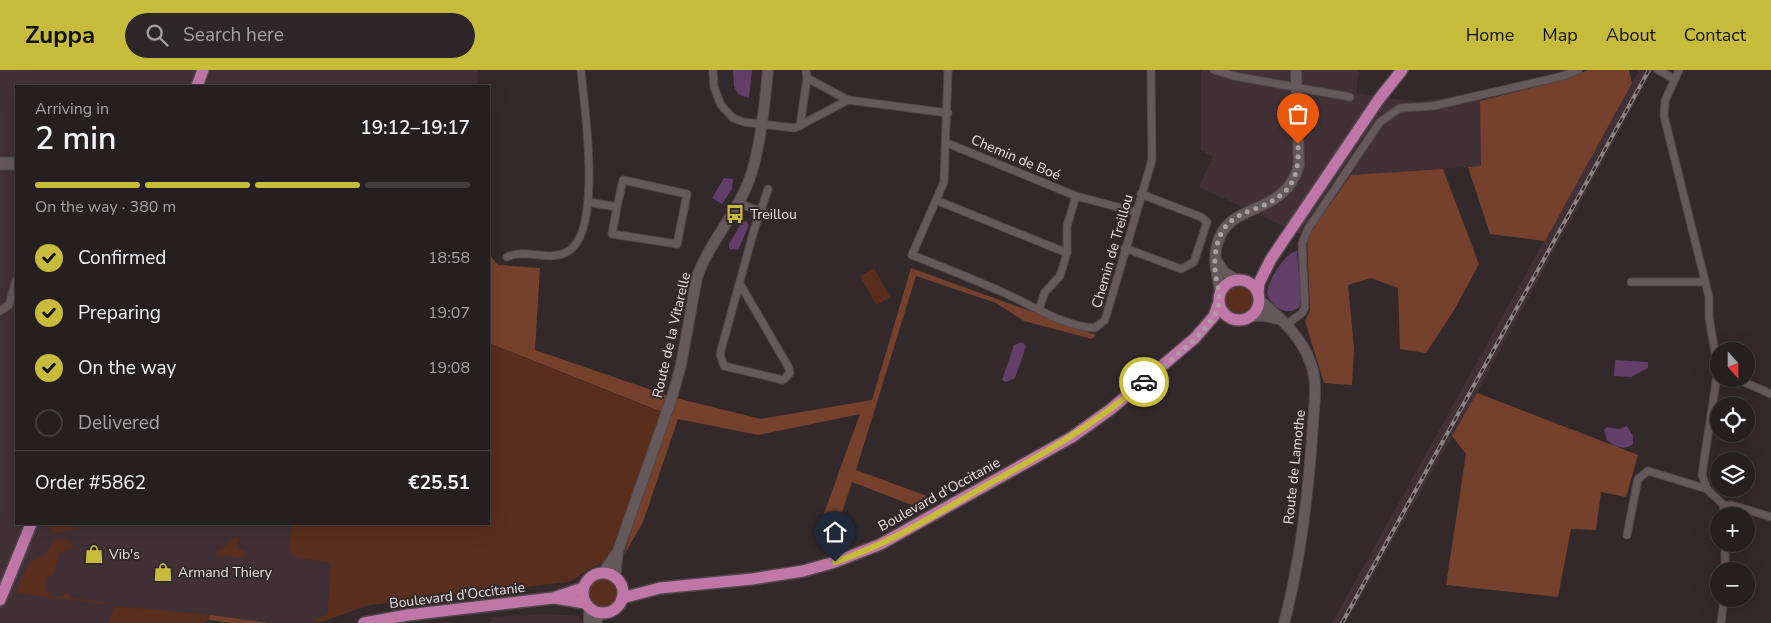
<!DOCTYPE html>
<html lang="en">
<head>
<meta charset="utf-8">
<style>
	body { margin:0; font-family:"Nunito Sans",sans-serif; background:#2e2729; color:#f1f3f6; height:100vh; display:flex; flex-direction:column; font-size:19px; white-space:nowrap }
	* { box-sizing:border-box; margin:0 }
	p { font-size:16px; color:#a4a2a5 }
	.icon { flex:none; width:28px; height:28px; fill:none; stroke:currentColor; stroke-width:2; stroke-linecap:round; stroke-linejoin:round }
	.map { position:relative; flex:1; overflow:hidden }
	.panel { position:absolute; left:15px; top:15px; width:475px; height:440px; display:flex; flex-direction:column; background:#261f20; border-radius:0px; box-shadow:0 5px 20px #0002,0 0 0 1px #423d3e }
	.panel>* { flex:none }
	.needle { width:32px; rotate:159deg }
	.controls { position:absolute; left:1710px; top:272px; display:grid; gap:10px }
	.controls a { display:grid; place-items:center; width:45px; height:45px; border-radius:50%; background:#261f20; box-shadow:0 5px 20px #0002,0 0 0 1px #423d3e; font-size:25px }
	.pin { position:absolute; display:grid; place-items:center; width:42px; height:42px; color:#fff; margin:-51px -21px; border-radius:50% 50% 50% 0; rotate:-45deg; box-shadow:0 0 5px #0007 }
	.pin .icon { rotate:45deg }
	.courier { position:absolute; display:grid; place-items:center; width:50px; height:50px; margin:-25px; border:4px solid #c7bb3c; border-radius:50%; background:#fff; color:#222; box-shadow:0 1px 6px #0007 }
	.summary em { font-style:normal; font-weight:600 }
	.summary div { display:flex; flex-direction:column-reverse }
	.summary { display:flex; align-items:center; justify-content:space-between; height:85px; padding:0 20px }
	h1 { font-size:32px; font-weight:600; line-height:38px }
	.bar { display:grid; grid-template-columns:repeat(4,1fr); gap:8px 5px; align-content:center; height:60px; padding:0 20px }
	.bar i { height:6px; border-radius:4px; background:#423d3e }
	.bar .on { background:#c7bb3c }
	.bar p { grid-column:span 4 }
	.line { display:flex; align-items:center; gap:12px; padding:0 20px; border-top:1px solid #423d3e }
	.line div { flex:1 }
	ol { padding:0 20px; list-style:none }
	li { display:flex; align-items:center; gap:15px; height:55px }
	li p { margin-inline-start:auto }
	li .icon { padding:5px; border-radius:50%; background:#c7bb3c; color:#111; stroke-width:4 }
	li:last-child { color:#a4a2a5 }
	li i { width:28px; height:28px; border:2px solid #423d3e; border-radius:50% }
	header { display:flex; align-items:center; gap:30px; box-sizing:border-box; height:70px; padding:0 25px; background:#c7bb3c; color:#111 }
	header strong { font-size:24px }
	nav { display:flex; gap:28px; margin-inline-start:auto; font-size:18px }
	.search { width:350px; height:45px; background:#2e2729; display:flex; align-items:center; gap:12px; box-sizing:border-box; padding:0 18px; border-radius:28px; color:#a4a2a5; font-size:19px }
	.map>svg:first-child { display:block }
</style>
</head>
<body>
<header>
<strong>Zuppa</strong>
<div class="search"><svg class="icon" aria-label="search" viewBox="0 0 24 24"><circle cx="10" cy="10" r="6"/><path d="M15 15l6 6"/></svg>Search here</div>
<nav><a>Home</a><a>Map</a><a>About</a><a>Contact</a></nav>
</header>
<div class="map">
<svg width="1771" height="553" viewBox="0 0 1771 553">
	<rect width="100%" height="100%" fill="#33292b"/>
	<g fill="#413136">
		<polygon points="0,0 478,0 477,16 16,16 16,454 292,454 290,482 297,488 331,493 327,544 310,553 268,553 114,536 108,553 0,553"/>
		<polygon points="1201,0 1359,0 1356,23 1415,32 1480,22 1481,96 1351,105 1307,167 1199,117 1213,87 1201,80"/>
		<polygon points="1639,0 1652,1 1477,323 1346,553 1332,553"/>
		<polygon points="545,544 580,546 582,553 490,553 491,547"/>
	</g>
	<g fill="#5a2e1c">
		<polygon points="874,198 890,227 876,235 860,206"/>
		<circle cx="1239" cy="230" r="15"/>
		<path d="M 489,273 L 663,343 L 615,479 C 606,494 601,492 588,500 C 580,505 577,509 568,512 L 371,535 C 353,539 327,553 310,553 L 327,544 L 331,493 L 297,488 L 291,484 L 289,478 L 292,454 L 489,454 Z"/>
		<polygon points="50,454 75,455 72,460 54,464 50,459"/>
		<polygon points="235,467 239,467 238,479 245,480 244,488 216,485 217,480 224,477"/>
		<polygon points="67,469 72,473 73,480 66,478 64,483 60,482 54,504 47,507 45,521 49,522 49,525 63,527 64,523 70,524 70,528 106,532 106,534 16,523 30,491 46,485 54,470"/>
		<circle cx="603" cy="523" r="15"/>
		<polygon points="114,536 210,545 209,550 203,553 108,553"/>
	</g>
	<g fill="#76412c">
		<polygon points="1589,0 1629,0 1632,13 1545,171 1490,164 1468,97 1481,96 1480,31 1559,11"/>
		<polygon points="1443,99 1479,194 1453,242 1426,283 1400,279 1398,218 1371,208 1348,215 1354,278 1352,315 1324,313 1305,251 1310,240 1307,167 1351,105"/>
		<polygon points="489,184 498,195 540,198 535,280 672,327 761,349 872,330 911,198 1096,265 1092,269 1024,251 996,233 916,206 856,400 927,426 912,435 852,412 835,464 819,457 860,344 758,365 678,349 643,452 624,485 667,344 489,273"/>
		<polygon points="1477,323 1638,385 1626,427 1601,422 1596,460 1571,459 1558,527 1446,515 1466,384 1452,366"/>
		<polygon points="210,545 268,553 232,553 209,550"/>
	</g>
	<g fill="#613f69">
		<polygon points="733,0 752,0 749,28 738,24 734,16"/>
		<polygon points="724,108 733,109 732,119 722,134 712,128"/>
		<polygon points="746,151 749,155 738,180 729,179 729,174 742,152"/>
		<path d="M 1297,181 L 1301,228 L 1300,237 C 1292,242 1286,243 1278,238 C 1273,234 1268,230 1267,223 C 1267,211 1286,182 1297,181 Z"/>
		<polygon points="1023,272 1026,277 1015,308 1006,312 1002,310 1014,275"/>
		<polygon points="1615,290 1648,292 1648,298 1631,307 1614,306"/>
		<path d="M 1627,356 L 1633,366 L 1633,374 C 1624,381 1615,377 1607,370 L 1604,360 L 1607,357 L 1618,359 Z"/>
	</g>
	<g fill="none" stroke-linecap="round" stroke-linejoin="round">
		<g stroke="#50474a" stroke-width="9">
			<g id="street">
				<polyline points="713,0 714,17 721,35 733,48 744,52 795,58 848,30 948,43"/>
				<polyline points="806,0 807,8"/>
				<path d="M 948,0 L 944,112 L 912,185 C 942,197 973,209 1002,222 C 1032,235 1062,256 1095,258 L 1105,250 L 1152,90 L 1151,0"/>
				<polyline points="1214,0 1234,6 1350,27"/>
				<polyline points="1658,0 1674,9"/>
				<path d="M 1679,0 L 1665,31 L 1664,46 L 1709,227 L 1709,248 L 1718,299 L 1702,404 C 1704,409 1705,416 1708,420 C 1717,431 1725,430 1725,446"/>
				<polyline points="800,56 807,8 848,30"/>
				<polyline points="947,73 1076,126"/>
				<polyline points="0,91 16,91"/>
				<polyline points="0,96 16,96"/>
				<polyline points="938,131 1067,183"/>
				<polyline points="588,132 617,137 612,164 677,174 687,124 623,110 617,137"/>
				<polyline points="738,133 765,143"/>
				<polyline points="1125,178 1181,199 1194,192 1207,152 1201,147 1141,124"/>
				<path d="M 507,187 C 526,178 548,192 567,182 C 604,162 584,36 581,0"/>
				<polyline points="1631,212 1705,212"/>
				<polyline points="740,214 789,298 790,303 783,310 724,296 720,284 754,160 768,119"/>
				<polyline points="1039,239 1045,222 1060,206 1067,183 1067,156 1076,126 1136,142"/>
				<polyline points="0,241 9,235 16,210"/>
				<polyline points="1286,255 1302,243 1305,237 1302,173 1308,159 1380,52 1400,38 1433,36 1563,6 1578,0"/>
				<polyline points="1737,309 1771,324"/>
				<polyline points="1724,435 1732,435 1771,447"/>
				<polyline points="1627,465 1638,409 1648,401 1707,419"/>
				<polyline points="1725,474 1725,501"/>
				<polyline points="1721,553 1724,529"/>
			</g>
		</g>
		<g stroke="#50474a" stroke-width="12">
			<g id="secondary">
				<polyline points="1216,190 1224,202 1237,210"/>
				<path d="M 1220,225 C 1219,207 1212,194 1217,175 C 1228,129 1284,149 1299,95 L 1296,0"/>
				<path d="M 1259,230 C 1280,247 1302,267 1311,294 C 1318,313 1314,334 1313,354 C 1309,416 1300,493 1284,553"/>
				<polyline points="1251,246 1264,246 1278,249"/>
				<polyline points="603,503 616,484"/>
				<path d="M 615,507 L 618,481 L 672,327 L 681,295 L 697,207 C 709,173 735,146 748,113 C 760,83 765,32 768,0"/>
				<polyline points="589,553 589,539"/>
				<polyline points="595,553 601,543"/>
			</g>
		</g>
		<g stroke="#50474a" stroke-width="14">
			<g id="primary">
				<polyline points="197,16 203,0"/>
				<circle cx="1239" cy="230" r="20"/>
				<polyline points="1258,223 1259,213 1271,189 1379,29 1402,0"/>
				<circle cx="603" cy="523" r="20"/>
				<polyline points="555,528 585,533"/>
				<polyline points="622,528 660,518 752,509 803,501 835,492 881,474 1072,367 1111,339 1195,268 1214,246 1219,232"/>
				<polyline points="0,530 31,454"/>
				<polyline points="364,553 408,545 553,528 583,518"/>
			</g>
		</g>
		<use href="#street" stroke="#65595c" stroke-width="7"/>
		<use href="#secondary" stroke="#65595c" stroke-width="10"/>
		<use href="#primary" stroke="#c176a8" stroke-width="11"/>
		<g stroke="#8d8486" stroke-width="4">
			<polyline id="rail" points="1342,553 1649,0"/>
		</g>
		<use href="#rail" stroke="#33292b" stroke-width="2" stroke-dasharray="5.5" stroke-linecap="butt"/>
	</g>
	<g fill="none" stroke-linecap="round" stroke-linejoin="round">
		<path stroke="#a9a1a3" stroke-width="5" stroke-dasharray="0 9" d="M 1144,312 C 1164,295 1209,263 1217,239 C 1223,222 1215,213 1215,198 C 1214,184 1217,166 1227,155 C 1235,146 1246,142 1257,138 C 1290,125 1300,109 1298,74"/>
		<path stroke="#c7bb3c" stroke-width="6" d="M 835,492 C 886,475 932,447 978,420 C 1038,387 1092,357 1144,312"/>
	</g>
	<defs>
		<g id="bus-bare" transform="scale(1.5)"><path d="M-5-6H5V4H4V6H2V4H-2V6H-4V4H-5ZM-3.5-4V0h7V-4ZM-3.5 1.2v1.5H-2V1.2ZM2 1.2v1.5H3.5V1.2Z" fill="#c7bb3c" stroke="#33292b" stroke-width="2.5" paint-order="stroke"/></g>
		<g id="shop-bare" transform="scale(1.5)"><path d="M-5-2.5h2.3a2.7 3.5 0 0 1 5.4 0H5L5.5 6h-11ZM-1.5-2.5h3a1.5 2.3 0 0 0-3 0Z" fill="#c7bb3c" stroke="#33292b" stroke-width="2.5" paint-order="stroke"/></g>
	</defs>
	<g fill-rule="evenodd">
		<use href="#bus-bare" x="735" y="144"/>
		<use href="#shop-bare" x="94" y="484"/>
		<use href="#shop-bare" x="163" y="502"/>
	</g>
	<g text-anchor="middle" stroke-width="4" stroke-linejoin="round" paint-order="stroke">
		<g font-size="14" fill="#e8e1e3" stroke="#33292b">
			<text transform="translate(1016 87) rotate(23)" y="5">Chemin de Boé</text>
			<text transform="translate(1112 181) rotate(-74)" y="5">Chemin de Treillou</text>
			<text transform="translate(671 265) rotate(-77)" y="5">Route de la Vitarelle</text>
			<text transform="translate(1294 397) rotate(-84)" y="5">Route de Lamothe</text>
			<text transform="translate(939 424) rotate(-29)" y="5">Boulevard d'Occitanie</text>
			<text transform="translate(457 525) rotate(-7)" y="5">Boulevard d'Occitanie</text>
		</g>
		<g font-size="14" fill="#e8e1e3" stroke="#33292b" text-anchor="start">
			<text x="750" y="149">Treillou</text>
			<text x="109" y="489">Vib's</text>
			<text x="178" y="507">Armand Thiery</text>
		</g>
	</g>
</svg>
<div class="controls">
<a><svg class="needle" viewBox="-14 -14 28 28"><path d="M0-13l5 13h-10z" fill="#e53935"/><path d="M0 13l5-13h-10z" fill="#a4a2a5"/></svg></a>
<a><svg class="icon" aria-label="locate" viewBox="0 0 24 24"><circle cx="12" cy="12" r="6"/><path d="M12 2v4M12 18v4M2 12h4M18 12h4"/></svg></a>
<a><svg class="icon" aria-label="layers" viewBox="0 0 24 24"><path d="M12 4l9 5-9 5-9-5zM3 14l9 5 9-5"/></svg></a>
<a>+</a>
<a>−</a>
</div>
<div class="pin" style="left:1298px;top:74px;background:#ea580c"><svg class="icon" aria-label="bag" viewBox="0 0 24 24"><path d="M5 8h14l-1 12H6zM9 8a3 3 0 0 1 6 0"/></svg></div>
<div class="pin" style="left:835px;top:492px;background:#1f2937"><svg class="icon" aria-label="home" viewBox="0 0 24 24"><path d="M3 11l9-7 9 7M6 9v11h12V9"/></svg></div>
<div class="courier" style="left:1144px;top:312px"><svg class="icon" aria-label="car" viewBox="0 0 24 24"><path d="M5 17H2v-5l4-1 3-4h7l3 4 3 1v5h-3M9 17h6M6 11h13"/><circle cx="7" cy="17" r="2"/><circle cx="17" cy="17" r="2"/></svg></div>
<section class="panel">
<div class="summary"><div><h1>2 min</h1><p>Arriving in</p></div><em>19:12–19:17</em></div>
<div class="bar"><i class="on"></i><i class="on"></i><i class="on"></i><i></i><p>On the way · 380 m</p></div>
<ol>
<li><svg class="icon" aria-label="check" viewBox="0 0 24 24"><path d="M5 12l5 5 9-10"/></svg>Confirmed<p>18:58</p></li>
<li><svg class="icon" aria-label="check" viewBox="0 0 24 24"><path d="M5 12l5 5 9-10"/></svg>Preparing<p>19:07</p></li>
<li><svg class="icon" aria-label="check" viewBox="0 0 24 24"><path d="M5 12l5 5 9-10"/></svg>On the way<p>19:08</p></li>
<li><i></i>Delivered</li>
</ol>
<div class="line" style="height:65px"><div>Order #5862</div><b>€25.51</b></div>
</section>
</div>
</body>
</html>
